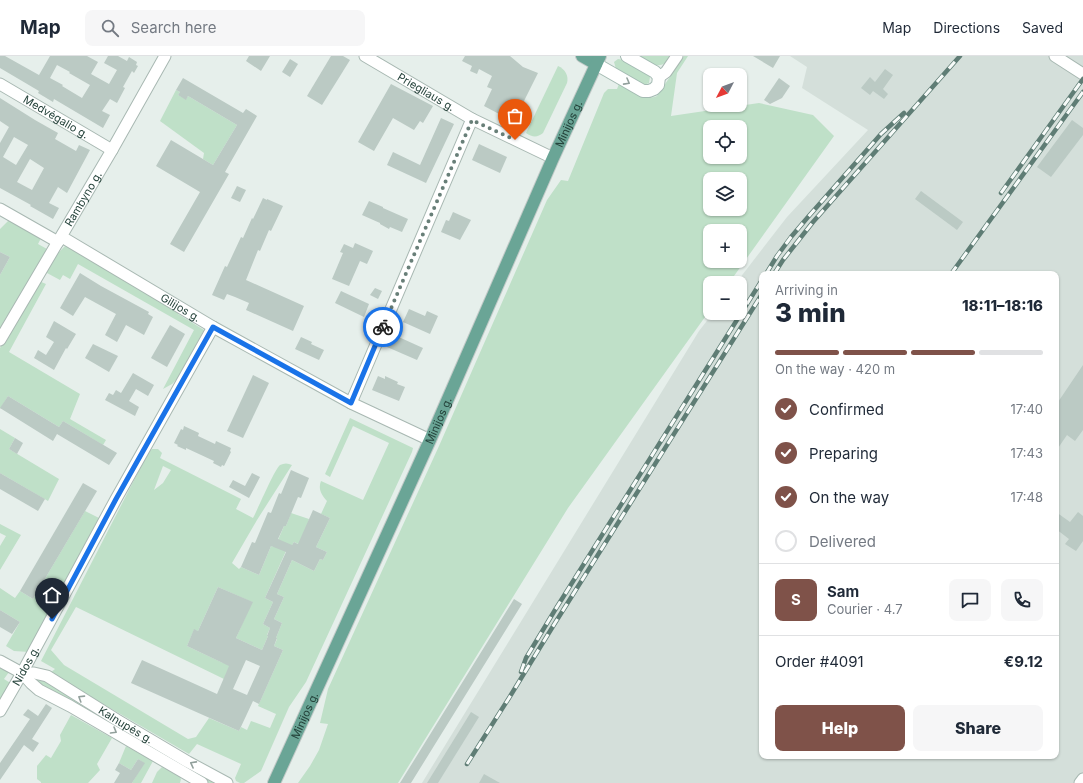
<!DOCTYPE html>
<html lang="en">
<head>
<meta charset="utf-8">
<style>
	body { margin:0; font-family:Inter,sans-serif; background:#f6f6f7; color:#1f2937; height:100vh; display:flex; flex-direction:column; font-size:15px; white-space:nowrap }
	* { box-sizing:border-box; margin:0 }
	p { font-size:13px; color:#747a83 }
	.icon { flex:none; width:22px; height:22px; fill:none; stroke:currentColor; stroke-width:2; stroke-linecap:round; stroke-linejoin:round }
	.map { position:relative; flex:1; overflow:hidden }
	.panel { position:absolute; left:759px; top:215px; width:300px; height:488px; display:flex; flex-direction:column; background:#fff; border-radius:8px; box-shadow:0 1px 3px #0004 }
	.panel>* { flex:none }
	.needle { width:26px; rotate:229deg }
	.controls { position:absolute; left:703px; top:12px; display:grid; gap:8px }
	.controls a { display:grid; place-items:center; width:44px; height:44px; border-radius:8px; background:#fff; box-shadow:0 1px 3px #0004; font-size:20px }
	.pin { position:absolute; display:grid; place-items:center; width:34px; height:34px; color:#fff; margin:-41px -17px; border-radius:50% 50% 50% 0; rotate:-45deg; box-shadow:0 0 4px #0007 }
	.pin .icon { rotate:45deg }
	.courier { position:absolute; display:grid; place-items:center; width:40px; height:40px; margin:-20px; border:3px solid #1a73e8; border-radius:50%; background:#fff; color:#222; box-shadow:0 1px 5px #0007 }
	.summary em { font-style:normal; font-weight:800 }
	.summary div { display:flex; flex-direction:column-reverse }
	.summary { display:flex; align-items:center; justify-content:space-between; height:68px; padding:0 16px }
	h1 { font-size:26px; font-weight:800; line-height:30px }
	.bar { display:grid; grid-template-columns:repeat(4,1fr); gap:6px 4px; align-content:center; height:48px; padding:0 16px }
	.bar i { height:5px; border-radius:3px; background:#e0e1e3 }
	.bar .current { background:#7f5249 }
	.bar p { grid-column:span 4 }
	.line { display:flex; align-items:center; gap:10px; padding:0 16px; border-top:1px solid #e0e1e3 }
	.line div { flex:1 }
	.round { display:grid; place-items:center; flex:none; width:42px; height:42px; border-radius:8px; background:#f6f6f7 }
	ol { padding:0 16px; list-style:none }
	li { display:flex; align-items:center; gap:12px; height:44px }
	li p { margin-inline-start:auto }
	li .icon { padding:4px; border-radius:50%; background:#7f5249; color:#fff; stroke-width:4 }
	li:last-child { color:#747a83 }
	li i { width:22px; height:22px; border:2px solid #e0e1e3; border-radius:50% }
	.primary-button { display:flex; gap:8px; margin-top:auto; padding:8px 16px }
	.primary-button a { flex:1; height:46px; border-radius:8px; background:#7f5249; color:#fff; font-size:16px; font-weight:800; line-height:46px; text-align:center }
	.primary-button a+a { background:#f6f6f7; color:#1f2937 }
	header { display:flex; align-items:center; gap:24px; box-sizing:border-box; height:56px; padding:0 20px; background:#fff; border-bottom:1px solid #e0e1e3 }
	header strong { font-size:19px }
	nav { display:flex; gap:22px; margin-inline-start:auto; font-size:14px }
	.search { width:280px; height:36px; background:#f6f6f7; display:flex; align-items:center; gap:10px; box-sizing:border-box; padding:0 14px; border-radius:8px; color:#747a83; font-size:15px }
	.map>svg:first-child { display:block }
</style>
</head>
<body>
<header>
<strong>Map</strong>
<div class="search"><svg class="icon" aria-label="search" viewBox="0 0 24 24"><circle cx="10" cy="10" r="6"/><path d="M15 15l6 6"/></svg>Search here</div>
<nav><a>Map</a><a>Directions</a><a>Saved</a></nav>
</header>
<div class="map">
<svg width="1083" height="727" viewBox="0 0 1083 727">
	<rect width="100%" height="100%" fill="#e6efeb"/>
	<path fill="#d4dfda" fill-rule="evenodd" d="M 790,0 L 1083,0 L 1083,727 L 422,727 L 699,275 L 713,257 L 740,257 L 740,227 L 736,227 L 787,161 L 868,74 L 802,32 L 807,11 ZM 762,218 L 1056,218 L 1056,700 L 762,700 Z"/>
	<g fill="#bfe0c8" fill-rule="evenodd">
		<path d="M 639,0 L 671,0 C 661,16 652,8 639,0 Z"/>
		<path d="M 684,0 L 688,0 L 677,17 L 671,60 L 759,47 L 813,59 L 834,80 L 729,227 L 710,227 L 710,254 L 568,452 L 398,727 L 298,727 L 310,710 L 319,694 L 328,668 L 320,667 L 328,633 L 439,390 L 547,144 L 561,124 L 568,125 L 604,37 L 608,33 L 617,33 L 619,28 C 631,34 644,46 657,40 ZM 710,71 L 740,71 L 740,101 L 710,101 ZM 710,123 L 740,123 L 740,153 L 710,153 ZM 710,175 L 740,175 L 740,205 L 710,205 Z"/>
		<polygon points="618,3 624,4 649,19 650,21 649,27 644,29 616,13 614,6"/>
		<path d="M 558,10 C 565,13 569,20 567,27 L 543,77 C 537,82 532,81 526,77 Z"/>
		<polygon points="176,34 180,36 178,39 186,43 188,40 237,69 213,109 203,103 204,97 160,65"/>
		<polygon points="9,164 12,164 41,182 38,188 47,193 0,272 0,219 10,201 0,196 0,173"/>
		<polygon points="66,189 179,255 178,258 204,274 178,322 172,328 163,333 194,274 78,208 70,223 63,219 60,224 47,217 46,214 52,203"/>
		<polygon points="39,225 46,228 9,296 80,338 70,363 106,384 103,389 63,365 59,371 8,340 0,353 0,292"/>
		<path d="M 350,362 L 413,392 L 412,396 L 306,626 L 289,651 L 261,715 L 244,727 L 240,727 L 236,725 L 235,722 L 241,708 L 197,688 L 189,698 L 50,617 L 55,613 L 41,605 L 148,397 L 152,393 L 158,393 L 162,397 L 160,402 L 241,443 L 236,453 L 253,462 C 258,453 274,414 280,409 C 284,407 288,407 292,409 L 257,464 L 232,507 L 239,513 L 241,511 L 259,519 L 271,490 L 275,491 L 284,470 L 286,470 L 291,457 L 309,463 L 303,490 L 294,486 L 292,489 L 286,495 L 265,542 L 273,546 L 263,568 L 270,572 L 267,579 L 268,580 L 262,594 L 236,582 L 252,546 L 218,531 L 198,575 L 194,574 L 187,590 L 223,607 L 232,605 L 224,623 L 76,551 L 51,594 L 64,609 L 188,683 L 196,681 L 209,662 L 239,675 L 241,671 L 247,674 L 251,665 L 270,672 L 276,658 L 258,650 L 283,594 L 274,590 L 277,583 L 276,582 L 282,567 L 274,563 L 284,541 L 277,538 L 292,504 L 314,515 L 320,503 L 323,504 L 327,496 L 316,491 L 330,462 L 321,458 L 327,445 C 321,438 318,433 321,425 L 363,444 L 389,387 L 353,370 L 330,421 L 325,418 ZM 163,410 L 171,414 L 163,427 L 154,434 Z"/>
		<polygon points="0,373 15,382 9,393 59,423 48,445 0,417"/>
		<polygon points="85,455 101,463 29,596 14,595 6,590 20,566 0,554 0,532 15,542 20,535 33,543"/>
		<polygon points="0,468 21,479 0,514 0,490 6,480 0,477"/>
		<polygon points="0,611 9,616 4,623 12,628 0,648"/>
		<polygon points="38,622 41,622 222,727 209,727 38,628 36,626"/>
		<polygon points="71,659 112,682 97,708 100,714 88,727 41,727 41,726 37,723 37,710 46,699 51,702 61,685 60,679"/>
		<polygon points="126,690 153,705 141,727 132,727 144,707 138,703 131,714 119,707"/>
		<polygon points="162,711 179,720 181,723 180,727 152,727 157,716"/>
	</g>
	<g fill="#bbcac4" fill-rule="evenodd">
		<path d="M 0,0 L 5,0 L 39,19 L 50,0 L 87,0 L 98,6 L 91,18 L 109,28 L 117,14 L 104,7 L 108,0 L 118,0 L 127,5 L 129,1 L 137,6 L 136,9 L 138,10 L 134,17 L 132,15 L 123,31 L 125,32 L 117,47 L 110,43 L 102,55 L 110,59 L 103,72 L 54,43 L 53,46 L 38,37 L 39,35 L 0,12 ZM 57,9 L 70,16 L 69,17 L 90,29 L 82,42 L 62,30 L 63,29 L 50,22 Z"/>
		<polygon points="249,0 270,0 261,15 246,5"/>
		<polygon points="331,0 343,0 350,4 322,49 307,40"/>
		<polygon points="465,0 510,0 523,11 538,17 520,53 508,46 501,59 484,50 492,33 487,31 492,20 479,13 477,18 470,15 472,10 462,5"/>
		<polygon points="753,0 780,0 773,12"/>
		<polygon points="290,3 298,8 290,21 282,16"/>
		<polygon points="885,13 893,19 883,33 888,38 884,43 873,35 870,39 861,32 870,21 875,26"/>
		<polygon points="183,22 243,57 246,53 257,60 225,116 229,118 184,196 170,188 200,136 156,110 171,84 213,109 237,69 188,40 186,44 178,39 180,36 176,34"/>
		<polygon points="779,22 790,30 782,42 770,48 764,44"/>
		<polygon points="391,28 433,50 423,67 420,65 414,74 393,62 374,95 358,86"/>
		<path d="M 0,42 L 35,64 L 58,77 L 55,83 L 76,95 L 79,89 L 90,94 L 67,137 L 58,131 L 49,147 L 59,152 L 53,163 L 30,150 L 31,149 L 0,132 L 0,87 L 9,71 L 0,65 ZM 14,81 L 28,89 L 16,109 L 3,101 ZM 30,103 L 44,112 L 32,134 L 17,126 Z"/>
		<polygon points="441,62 454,68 426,127 387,109 393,96 420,109"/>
		<polygon points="1072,64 1083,72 1083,79 1051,121 1037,111"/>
		<polygon points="479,88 507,101 500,117 472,104"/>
		<polygon points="237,130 246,134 240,146 231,142"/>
		<polygon points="921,135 963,166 957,174 915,143"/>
		<polygon points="263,142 267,144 267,143 283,150 271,175 269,174 260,195 258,194 246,224 304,250 293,275 246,254 249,247 235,241 227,238 224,244 212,239 225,210 227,211 241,181 243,182 252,162 253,163"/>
		<polygon points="369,145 383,151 383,152 408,163 402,176 390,171 389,173 380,168 380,167 362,159"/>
		<polygon points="453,156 471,164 460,184 441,176 446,164 449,165"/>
		<polygon points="355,187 373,195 367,208 360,205 349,230 332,223 343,197 340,196 344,188 353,192"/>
		<polygon points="0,196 10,201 0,219"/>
		<polygon points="80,217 101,230 149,256 148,258 153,261 144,279 126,269 117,286 105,279 116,258 85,241 73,260 60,252"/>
		<polygon points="375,232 382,235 378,243 370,239"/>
		<polygon points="341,235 369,248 364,261 335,247"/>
		<polygon points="409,253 425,260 427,255 438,260 430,278 403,266"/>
		<polygon points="54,265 76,278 67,293 66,292 54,314 34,302 38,294 46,299 54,286 46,281"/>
		<polygon points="170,269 185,278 167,311 151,302"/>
		<polygon points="392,278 423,292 417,304 387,291"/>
		<polygon points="301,281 312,286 311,288 324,294 319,304 295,293"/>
		<polygon points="93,288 118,300 109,316 85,302"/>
		<polygon points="1083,309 1083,374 1075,385 1067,379 1056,395 1056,349"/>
		<polygon points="133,317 154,329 148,340 136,333 129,345 139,351 135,360 105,344 109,337 113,339 116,334 121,337"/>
		<polygon points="253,319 269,327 243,382 227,375"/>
		<polygon points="378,320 385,323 385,320 398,326 397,328 405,331 399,345 372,334"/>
		<polygon points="8,340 59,371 63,365 117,397 109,409 57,378 53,385 0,352"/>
		<polygon points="184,370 199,377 198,380 215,388 216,385 231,392 230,395 231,396 224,410 222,409 221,411 213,407 214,405 186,392 186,394 177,390 178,389 174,387 181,373 183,374"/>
		<polygon points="15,382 23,387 17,398 9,393"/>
		<path d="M 291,414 L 309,422 L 301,442 L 298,441 L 286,470 L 284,470 L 278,483 L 292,489 L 294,486 L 298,488 L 313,454 L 330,462 L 316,491 L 327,496 L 323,504 L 320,503 L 314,515 L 292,504 L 277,538 L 284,541 L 274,563 L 282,567 L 276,582 L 277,582 L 274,590 L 283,594 L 259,648 L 253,645 L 239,675 L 131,627 L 142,604 L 217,638 L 229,610 L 187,590 L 194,573 L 198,575 L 218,531 L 253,546 L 236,582 L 262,594 L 268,580 L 267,580 L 270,572 L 263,568 L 273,546 L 265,542 L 286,496 L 271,490 L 259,519 L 241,511 L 252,486 L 255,487 L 268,456 L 271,457 L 279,437 L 281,438 ZM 246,604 L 260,610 L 247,639 L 233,633 Z"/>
		<polygon points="0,417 45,443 38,455 0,433"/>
		<polygon points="252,417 260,421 249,442 229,431 233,424 245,430"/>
		<polygon points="83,427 97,435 33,543 20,535"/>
		<polygon points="1056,456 1070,466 1078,456 1083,460 1083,485 1076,495 1065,488 1069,483 1056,473"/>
		<polygon points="514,543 522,548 473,627 411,727 400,727"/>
		<polygon points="0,554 20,566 12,578 0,571"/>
		<polygon points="46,648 52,652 32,683 39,687 33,696 24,689 0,724 0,707 30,663 23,659 28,653 38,660"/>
		<polygon points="471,656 479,661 438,727 427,727"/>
		<polygon points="138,703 145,707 132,727 114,727 120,717 115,714 119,707 131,714"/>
		<polygon points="484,718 500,727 479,727"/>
	</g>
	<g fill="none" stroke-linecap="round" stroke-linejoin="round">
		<g stroke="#a8b8b2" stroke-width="13">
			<g id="minor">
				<path id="s1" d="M 365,0 L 472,63 L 553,102"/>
				<polyline points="1055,0 1083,18"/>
				<polyline points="659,21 666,16 677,0"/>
				<path id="s2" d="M 0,28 L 112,94"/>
				<polyline points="0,153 58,186"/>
				<path id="s3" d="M 62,181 L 213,271 L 351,347 L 430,384"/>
				<path id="s4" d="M 0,284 L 112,94 L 165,0"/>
				<polyline points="351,347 472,63"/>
				<polyline points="0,605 22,617 31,627 39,634 70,650 202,727"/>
				<path id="s5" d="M 22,617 L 34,617 L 47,620 L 117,664 L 188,706 L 227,727"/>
				<path id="s6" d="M 0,655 L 22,617 L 116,443 L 213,271"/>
				<polyline points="1080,727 1083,723"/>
			</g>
		</g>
		<g stroke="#a4bbb3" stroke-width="14">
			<polyline id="secondary" points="596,8 643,35 649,35 654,33 658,29 659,21 655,16 627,0"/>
		</g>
		<g stroke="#c2cac8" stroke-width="14">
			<g id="primary">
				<polyline points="582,0 596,8"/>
				<path id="s7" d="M 274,727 L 430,384 L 553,102 L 600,0"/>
			</g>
		</g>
		<use href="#minor" stroke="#fff" stroke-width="11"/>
		<use href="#secondary" stroke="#fff" stroke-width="12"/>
		<use href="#primary" stroke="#6aa596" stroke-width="12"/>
		<g stroke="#5f7d75" stroke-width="4.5">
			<g id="rail">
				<polyline points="1001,137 1083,23"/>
				<polyline points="766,218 777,200 791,181 808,161 881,78 904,57"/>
				<polyline points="774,218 783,204 813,166 960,0"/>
				<polyline points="951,218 1083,36"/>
				<polyline points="521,616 526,602 555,554 762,224"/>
				<polyline points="467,708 509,642 555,567 762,238"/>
			</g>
		</g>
		<use href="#rail" stroke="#f7fbf9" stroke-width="3" stroke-dasharray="9" stroke-linecap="butt"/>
	</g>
	<defs><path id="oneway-chevron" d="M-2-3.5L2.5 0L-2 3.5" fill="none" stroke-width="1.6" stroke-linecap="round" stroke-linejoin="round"/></defs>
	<g stroke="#92a09c">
		<use href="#oneway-chevron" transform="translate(627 26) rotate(29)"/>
		<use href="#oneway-chevron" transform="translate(81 642) rotate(-148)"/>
		<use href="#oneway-chevron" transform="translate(114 675) rotate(30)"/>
		<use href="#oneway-chevron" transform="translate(193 708) rotate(-152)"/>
	</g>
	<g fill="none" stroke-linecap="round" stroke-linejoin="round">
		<polyline stroke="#687f78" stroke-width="4" stroke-dasharray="0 7.2" points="383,271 472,64 515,84"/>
		<polyline stroke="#1a73e8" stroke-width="5" points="52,563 116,443 213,271 351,347 383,271"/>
	</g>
	<g text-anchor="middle" stroke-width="3" stroke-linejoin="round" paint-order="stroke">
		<g font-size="11" fill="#24423a" stroke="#f7fbf9">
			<text dy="4" stroke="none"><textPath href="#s1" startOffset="71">Priegliaus g.</textPath></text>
			<text dy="4" stroke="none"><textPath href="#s2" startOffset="65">Medvėgalio g.</textPath></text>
			<text dy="4" stroke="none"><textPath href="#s7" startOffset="722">Minijos g.</textPath></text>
			<text dy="4" stroke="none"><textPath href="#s4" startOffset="164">Rambyno g.</textPath></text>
			<text dy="4" stroke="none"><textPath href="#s3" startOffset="138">Gilijos g.</textPath></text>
			<text dy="4" stroke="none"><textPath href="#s7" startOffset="398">Minijos g.</textPath></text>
			<text dy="4" stroke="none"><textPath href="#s6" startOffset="52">Nidos g.</textPath></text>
			<text dy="4" stroke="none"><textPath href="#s7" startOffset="74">Minijos g.</textPath></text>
			<text dy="4" stroke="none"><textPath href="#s5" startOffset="118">Kalnupės g.</textPath></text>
		</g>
	</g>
</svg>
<div class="controls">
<a><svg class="needle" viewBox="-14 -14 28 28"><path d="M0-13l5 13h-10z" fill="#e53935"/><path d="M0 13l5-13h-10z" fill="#747a83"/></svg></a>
<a><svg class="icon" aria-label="locate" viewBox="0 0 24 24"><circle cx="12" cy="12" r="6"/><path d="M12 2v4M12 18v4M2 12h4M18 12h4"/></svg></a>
<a><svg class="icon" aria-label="layers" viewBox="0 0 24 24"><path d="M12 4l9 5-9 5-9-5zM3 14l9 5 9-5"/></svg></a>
<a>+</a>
<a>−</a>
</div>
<div class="pin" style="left:515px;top:84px;background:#ea580c"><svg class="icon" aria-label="bag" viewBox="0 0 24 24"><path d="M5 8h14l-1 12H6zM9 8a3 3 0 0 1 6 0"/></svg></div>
<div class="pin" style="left:52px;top:563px;background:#1f2937"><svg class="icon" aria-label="home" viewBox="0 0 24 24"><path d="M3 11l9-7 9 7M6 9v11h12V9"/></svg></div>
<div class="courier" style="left:383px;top:271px"><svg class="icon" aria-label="bike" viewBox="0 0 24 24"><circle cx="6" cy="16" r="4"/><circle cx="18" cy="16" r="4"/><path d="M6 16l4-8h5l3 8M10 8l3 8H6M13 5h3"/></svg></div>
<section class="panel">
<div class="summary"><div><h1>3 min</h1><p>Arriving in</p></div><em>18:11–18:16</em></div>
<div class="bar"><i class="current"></i><i class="current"></i><i class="current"></i><i></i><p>On the way · 420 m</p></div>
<ol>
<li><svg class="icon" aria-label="check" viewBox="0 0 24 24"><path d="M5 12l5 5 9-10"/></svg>Confirmed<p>17:40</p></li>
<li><svg class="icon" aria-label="check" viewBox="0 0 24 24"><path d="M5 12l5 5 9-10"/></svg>Preparing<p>17:43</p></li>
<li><svg class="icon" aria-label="check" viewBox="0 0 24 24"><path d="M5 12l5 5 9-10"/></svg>On the way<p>17:48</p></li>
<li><i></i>Delivered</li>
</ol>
<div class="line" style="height:72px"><b class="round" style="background:#7f5249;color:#fff">S</b><div><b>Sam</b><p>Courier · 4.7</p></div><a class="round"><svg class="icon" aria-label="chat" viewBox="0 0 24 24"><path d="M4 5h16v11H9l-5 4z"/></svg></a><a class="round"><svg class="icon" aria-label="phone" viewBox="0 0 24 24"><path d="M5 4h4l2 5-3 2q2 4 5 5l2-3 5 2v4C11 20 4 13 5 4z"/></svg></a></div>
<div class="line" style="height:52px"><div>Order #4091</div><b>€9.12</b></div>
<div class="primary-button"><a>Help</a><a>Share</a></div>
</section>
</div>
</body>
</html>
